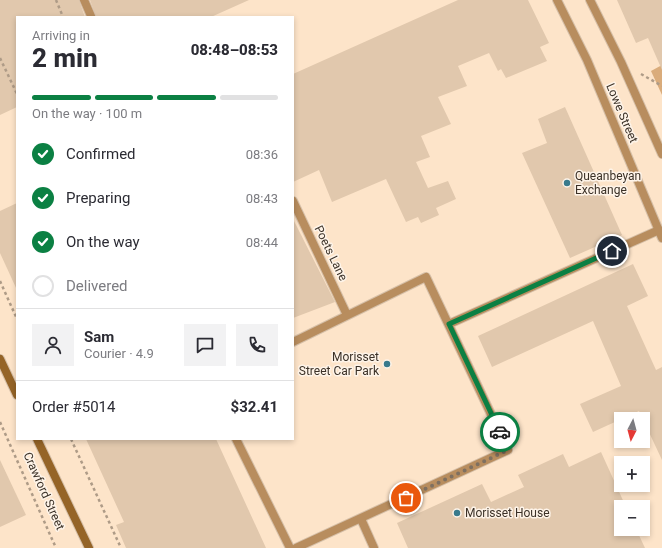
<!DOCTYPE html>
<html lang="en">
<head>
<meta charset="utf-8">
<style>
	body { margin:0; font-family:Roboto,sans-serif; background:#f2f2f3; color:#2b2b33; height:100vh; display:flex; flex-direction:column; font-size:15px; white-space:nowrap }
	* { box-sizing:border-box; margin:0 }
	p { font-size:13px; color:#7c7c81 }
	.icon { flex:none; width:22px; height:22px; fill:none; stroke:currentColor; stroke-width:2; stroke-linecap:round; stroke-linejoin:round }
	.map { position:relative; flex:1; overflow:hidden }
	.panel { position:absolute; left:16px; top:16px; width:278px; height:424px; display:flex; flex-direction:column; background:#fff; border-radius:0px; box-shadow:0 2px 6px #0003 }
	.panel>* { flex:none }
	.needle { width:26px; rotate:186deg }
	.tools { position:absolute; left:614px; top:412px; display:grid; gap:8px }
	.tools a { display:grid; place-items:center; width:36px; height:36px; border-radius:0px; background:#fff; box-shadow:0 2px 6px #0003; font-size:20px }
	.pin { position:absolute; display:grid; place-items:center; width:34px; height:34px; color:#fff; margin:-17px; border:2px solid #fff; border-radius:50%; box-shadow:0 1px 4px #0007 }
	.courier { position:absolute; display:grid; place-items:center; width:40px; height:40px; margin:-20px; border:3px solid #0b8043; border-radius:50%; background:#fff; color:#222; box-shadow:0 1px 5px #0007 }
	.head em { font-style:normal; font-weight:800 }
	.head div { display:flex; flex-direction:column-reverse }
	.head { display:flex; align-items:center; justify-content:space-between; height:68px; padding:0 16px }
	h1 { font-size:26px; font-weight:800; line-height:30px }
	.bar { display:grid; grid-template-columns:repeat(4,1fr); gap:6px 4px; align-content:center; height:48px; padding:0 16px }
	.bar i { height:5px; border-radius:3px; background:#e1e1e2 }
	.bar .active { background:#0b8043 }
	.bar p { grid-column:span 4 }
	.line { display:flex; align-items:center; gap:10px; padding:0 16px; border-top:1px solid #e1e1e2 }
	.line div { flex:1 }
	.round { display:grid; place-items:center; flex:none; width:42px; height:42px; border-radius:0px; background:#f2f2f3 }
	ol { padding:0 16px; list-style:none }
	li { display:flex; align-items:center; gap:12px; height:44px }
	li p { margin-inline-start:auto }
	li .icon { padding:4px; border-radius:50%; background:#0b8043; color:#fff; stroke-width:4 }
	li:last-child { color:#7c7c81 }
	li i { width:22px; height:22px; border:2px solid #e1e1e2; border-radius:50% }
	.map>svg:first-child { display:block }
</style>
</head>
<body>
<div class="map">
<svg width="662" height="548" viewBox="0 0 662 548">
	<rect width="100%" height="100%" fill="#fde4c9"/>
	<polygon fill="#daac7b" points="662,65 662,95 651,71"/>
	<g fill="#e1c8ad">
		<polygon points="0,0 79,0 85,17 17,17 17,107 0,115"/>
		<polygon points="90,0 249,0 211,17 96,17"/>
		<polygon points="458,0 528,0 549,43 540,47 547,61 506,78 501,69 498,71 489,53 458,66 467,86 438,97 451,124 421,136 430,157 416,162 428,188 448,181 456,199 436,208 439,215 421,223 418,217 406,222 386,179 332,202 319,170 293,182 293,74"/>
		<polygon points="617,0 662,0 662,70 648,38 636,43"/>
		<polygon points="565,107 622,235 570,258 522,153 547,143 538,119"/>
		<polygon points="17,203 17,290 0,253 0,211"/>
		<polygon points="293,219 335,302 293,318"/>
		<polygon points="633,264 648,296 627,306 656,370 662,367 662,460 639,411 593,432 580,404 621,386 593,321 492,367 478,336"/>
		<polygon points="86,439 216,439 266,548 126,548 116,525 124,522"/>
		<polygon points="601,452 626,507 621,507 621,529 636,529 645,548 408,548 397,523 482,484 491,502 524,487 518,475 563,454 569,467"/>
		<polygon points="0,460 26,515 0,527"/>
	</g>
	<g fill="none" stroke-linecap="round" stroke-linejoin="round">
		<g stroke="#d6c0a9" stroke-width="10">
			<g id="service">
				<polyline points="84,0 91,16"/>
				<polyline points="293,201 347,315"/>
				<polyline points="449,324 659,230"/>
				<polyline points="293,342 426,277 508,450 296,548"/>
				<polyline points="236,439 290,548"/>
				<polyline points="361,519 374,548"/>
			</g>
		</g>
		<g stroke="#d6c0a9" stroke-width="10">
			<g id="tertiary">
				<polyline points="557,0 587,60 662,238"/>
				<polyline points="590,0 621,62 662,154"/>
			</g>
		</g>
		<g stroke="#d6c0a9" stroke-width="10">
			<g id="secondary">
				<polyline points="0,359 17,395"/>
				<polyline points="37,439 89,548"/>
			</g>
		</g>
		<g stroke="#ae9b87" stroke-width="2.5" stroke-dasharray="3 3" stroke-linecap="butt">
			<polyline points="56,0 63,17"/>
			<polyline points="0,58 17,94"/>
			<polyline points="641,74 662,86"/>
			<polyline points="0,281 17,319"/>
			<polyline points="0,422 56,548"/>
			<polyline points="71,439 121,548"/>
		</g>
		<use href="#service" stroke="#b88d5e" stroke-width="8"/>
		<use href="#tertiary" stroke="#b88d5e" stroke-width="8"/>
		<use href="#secondary" stroke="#956427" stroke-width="8"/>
	</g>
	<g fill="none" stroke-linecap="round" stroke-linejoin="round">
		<polyline stroke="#7f7060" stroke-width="4" stroke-dasharray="0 7.2" points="406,498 508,450 500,432"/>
		<polyline stroke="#0b8043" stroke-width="5" points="500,432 449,324 612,251"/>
	</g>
	<g fill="#387a8c" stroke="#fef4e9" stroke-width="1.5">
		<circle cx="567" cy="183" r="4"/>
		<circle cx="387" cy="364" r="4"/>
		<circle cx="457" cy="513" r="4"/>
	</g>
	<g text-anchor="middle" stroke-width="3" stroke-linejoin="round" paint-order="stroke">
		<g font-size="12" fill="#3b3127" stroke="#fef4e9">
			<text transform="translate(622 113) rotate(67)" y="4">Lowe Street</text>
			<text transform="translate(331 253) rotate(64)" y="4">Poets Lane</text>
			<text transform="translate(44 491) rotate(66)" y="4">Crawford Street</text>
		</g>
		<g font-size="12" fill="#3b3127" stroke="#fef4e9" text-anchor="start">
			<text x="575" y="180">Queanbeyan<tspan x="575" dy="14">Exchange</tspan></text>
			<text x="379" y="361" text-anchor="end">Morisset<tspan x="379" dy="14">Street Car Park</tspan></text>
			<text x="465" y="517">Morisset House</text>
		</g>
	</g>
</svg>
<div class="tools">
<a><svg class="needle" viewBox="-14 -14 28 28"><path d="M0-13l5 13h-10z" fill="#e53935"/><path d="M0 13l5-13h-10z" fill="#7c7c81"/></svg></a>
<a>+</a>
<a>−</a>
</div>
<div class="pin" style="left:406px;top:498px;background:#ea580c"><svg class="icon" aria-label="bag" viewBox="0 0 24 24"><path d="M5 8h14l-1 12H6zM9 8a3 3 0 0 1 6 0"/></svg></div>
<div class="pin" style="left:612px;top:251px;background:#1f2937"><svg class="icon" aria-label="home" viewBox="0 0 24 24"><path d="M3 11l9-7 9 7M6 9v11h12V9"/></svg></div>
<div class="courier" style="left:500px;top:432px"><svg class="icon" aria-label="car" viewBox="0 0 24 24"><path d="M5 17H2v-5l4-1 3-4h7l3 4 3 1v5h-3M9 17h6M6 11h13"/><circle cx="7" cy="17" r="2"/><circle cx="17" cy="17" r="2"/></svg></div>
<section class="panel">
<div class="head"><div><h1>2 min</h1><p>Arriving in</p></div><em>08:48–08:53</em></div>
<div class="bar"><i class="active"></i><i class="active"></i><i class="active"></i><i></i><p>On the way · 100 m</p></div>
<ol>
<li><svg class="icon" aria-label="check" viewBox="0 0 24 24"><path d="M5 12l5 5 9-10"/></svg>Confirmed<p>08:36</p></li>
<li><svg class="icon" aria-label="check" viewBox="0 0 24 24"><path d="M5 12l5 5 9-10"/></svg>Preparing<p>08:43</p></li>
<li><svg class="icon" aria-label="check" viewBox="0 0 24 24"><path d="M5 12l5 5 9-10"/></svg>On the way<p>08:44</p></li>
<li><i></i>Delivered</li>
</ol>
<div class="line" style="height:72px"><a class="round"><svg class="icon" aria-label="person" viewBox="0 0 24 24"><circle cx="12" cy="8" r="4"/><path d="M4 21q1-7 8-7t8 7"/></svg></a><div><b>Sam</b><p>Courier · 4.9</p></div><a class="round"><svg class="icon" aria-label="chat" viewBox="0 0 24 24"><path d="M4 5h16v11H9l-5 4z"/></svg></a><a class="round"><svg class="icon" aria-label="phone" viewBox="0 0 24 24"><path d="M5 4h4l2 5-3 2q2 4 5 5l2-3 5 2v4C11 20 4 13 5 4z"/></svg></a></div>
<div class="line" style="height:52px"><div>Order #5014</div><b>$32.41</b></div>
</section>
</div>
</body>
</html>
